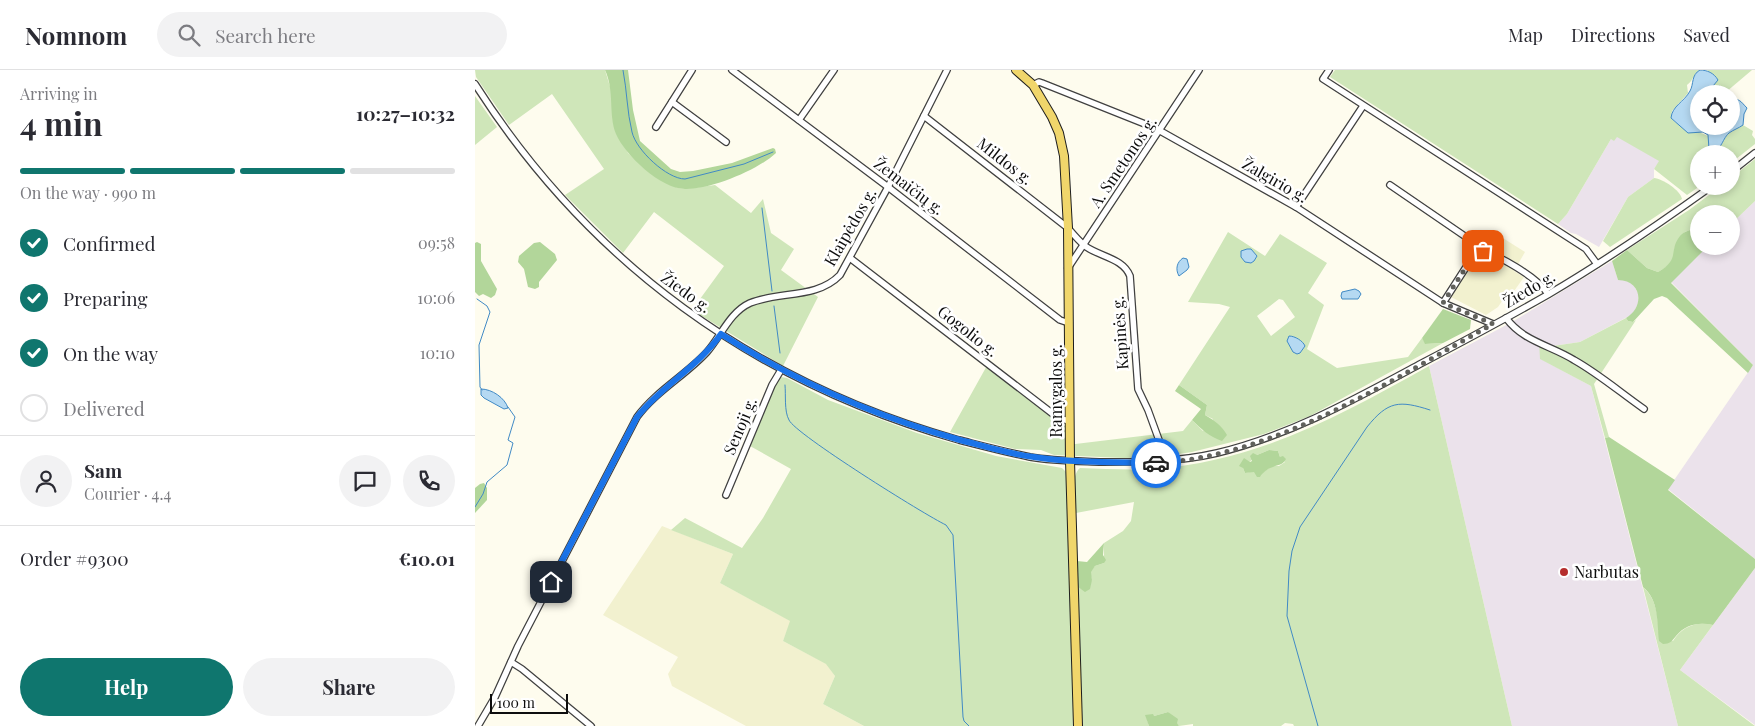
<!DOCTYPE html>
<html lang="en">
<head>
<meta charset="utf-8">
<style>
	body { margin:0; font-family:"Playfair Display",serif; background:#f2f2f3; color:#2b2b33; height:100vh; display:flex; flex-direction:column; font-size:19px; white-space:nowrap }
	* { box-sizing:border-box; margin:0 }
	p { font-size:16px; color:#7c7c81 }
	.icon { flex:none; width:28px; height:28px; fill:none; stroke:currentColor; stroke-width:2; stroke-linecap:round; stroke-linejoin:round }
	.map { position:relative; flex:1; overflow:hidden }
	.details { display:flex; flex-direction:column; background:#fff; width:475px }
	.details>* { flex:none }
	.buttons { position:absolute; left:1215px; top:15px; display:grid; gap:10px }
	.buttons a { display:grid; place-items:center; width:50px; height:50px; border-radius:50%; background:#fff; box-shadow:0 2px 8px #0003; font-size:25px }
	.scale { position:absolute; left:15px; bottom:12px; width:78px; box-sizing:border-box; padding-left:5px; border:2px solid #0d0d0d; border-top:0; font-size:14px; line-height:18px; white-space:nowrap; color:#0d0d0d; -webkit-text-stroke:4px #fff; paint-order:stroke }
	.pin { position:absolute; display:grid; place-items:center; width:42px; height:42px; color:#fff; margin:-21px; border-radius:10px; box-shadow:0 2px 8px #0006 }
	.courier { position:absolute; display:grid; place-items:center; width:50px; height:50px; margin:-25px; border:4px solid #1a73e8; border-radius:50%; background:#fff; color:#222; box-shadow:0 1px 6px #0007 }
	.overview em { font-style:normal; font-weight:700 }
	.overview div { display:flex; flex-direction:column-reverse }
	.overview { display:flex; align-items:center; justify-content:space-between; height:85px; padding:0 20px }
	h1 { font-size:32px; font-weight:700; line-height:38px }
	.bar { display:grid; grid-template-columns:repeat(4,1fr); gap:8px 5px; align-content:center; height:60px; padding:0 20px }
	.bar i { height:6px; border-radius:4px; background:#e1e1e2 }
	.bar .selected { background:#0f766e }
	.bar p { grid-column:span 4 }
	.line { display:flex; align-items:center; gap:12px; padding:0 20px; border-top:1px solid #e1e1e2 }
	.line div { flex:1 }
	.round { display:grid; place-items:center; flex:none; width:52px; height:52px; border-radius:26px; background:#f2f2f3 }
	ol { padding:0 20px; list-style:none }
	li { display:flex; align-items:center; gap:15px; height:55px }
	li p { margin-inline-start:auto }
	li .icon { padding:5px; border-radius:50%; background:#0f766e; color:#fff; stroke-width:4 }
	li:last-child { color:#7c7c81 }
	li i { width:28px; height:28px; border:2px solid #e1e1e2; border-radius:50% }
	.action { display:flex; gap:10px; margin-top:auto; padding:10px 20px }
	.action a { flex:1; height:58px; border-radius:30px; background:#0f766e; color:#fff; font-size:20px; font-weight:700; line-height:58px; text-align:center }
	.action a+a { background:#f2f2f3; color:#2b2b33 }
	header { display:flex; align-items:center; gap:30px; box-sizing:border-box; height:70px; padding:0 25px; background:#fff; border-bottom:1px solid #e1e1e2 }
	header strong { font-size:24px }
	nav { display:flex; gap:28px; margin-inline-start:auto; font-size:18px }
	.search { width:350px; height:45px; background:#f2f2f3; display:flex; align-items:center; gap:12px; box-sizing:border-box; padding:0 18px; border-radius:28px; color:#7c7c81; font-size:19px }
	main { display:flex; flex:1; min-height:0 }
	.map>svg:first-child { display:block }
</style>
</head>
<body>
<header>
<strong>Nomnom</strong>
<div class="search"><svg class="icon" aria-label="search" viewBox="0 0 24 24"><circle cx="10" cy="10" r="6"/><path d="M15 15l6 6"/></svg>Search here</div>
<nav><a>Map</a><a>Directions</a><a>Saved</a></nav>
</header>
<main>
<section class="details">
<div class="overview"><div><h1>4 min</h1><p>Arriving in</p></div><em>10:27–10:32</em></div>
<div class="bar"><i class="selected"></i><i class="selected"></i><i class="selected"></i><i></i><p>On the way · 990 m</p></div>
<ol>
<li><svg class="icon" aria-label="check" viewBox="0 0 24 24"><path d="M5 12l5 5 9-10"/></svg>Confirmed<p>09:58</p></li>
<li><svg class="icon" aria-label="check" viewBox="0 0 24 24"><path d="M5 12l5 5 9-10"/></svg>Preparing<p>10:06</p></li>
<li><svg class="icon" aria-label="check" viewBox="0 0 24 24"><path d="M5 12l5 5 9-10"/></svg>On the way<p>10:10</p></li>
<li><i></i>Delivered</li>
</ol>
<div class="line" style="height:90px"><a class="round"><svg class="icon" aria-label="person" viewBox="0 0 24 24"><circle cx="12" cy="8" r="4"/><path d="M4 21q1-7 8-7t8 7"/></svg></a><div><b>Sam</b><p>Courier · 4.4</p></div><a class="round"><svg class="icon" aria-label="chat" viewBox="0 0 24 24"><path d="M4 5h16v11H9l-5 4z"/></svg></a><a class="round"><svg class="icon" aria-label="phone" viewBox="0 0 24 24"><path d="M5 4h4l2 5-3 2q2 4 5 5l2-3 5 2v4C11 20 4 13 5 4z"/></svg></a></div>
<div class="line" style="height:65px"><div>Order #9300</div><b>€10.01</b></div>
<div class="action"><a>Help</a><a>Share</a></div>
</section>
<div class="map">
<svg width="1280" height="656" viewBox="0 0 1280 656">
	<rect width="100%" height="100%" fill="#fefcee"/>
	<g fill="#ebe2eb">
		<polygon points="1142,66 1185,91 1179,99 1179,108 1153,127 1124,177 1101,164 1096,163 1083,154 1092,144 1136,69"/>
		<polygon points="1280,131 1280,489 1193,419 1278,295 1196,212 1233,176 1256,176 1256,154"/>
		<polygon points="1137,191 1143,210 1150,210 1158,214 1163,223 1164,232 1158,244 1105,272 1078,276 1066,289 1116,316 1203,656 1037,656 954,296 1037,252"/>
		<polygon points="1280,498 1280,655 1205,600"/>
	</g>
	<g fill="#f2f1cf">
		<polygon points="1023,165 1050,182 1039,201 1049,207 1037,224 1033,222 1023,237 1011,245 976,227 1002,185 1010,184"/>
		<polygon points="187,456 258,484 245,513 316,551 308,571 352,594 360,606 348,634 389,656 271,656 197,616 193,604 203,587 128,545"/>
	</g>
	<g fill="#cfe6b9" fill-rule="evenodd">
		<polygon points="0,0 130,0 137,23 138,52 153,83 184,109 203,118 210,119 240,115 276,143 288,129 296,163 319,179 306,200 343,227 308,296 217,240 249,196 179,142 148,183 90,125 129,99 77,24 34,55 1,7"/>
		<path d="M 860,0 L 1225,0 C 1219,3 1218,11 1212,15 L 1213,23 L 1197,41 L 1196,48 L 1200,52 L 1233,66 L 1234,79 C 1247,83 1246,70 1254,63 C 1258,60 1264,58 1268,55 L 1278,61 L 1277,65 L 1280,69 L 1280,74 L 1256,93 L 1256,84 L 1224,84 L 1225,116 L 1212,125 L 1179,99 L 1184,91 L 1142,67 L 1139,71 L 1136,69 L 1092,144 L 1083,154 L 855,7 Z"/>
		<polygon points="1232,0 1277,0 1251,22 1245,16 1239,18 1237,16 1241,7"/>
		<polygon points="0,26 22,57 0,75"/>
		<polygon points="1280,89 1280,131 1256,154 1256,144 1224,144 1224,157 1210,162 1200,176 1199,188 1193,196 1183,202 1172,198 1152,180 1214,140 1246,116 1256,116 1256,108"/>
		<path d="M 1179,108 C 1188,109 1205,120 1207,129 L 1135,177 L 1128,171 L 1153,127 Z"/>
		<path d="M 753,162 L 790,186 L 805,164 L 852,193 L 833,223 L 849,235 L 832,279 L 862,298 L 933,287 L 947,268 L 951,274 L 968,273 L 835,346 L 789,364 L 717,382 L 684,387 L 649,388 L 579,385 L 566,380 L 540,379 L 475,362 L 514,292 L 579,343 L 590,348 L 592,375 L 708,361 L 717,350 L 728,361 L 738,349 L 730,345 L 732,335 L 704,315 L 755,237 L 744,234 L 713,232 ZM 804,229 L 808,230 L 820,247 L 796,266 L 782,246 Z"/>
		<polygon points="1151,248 1153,251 1158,252 1161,250 1119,314 1134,367 1130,368 1116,316 1065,289 1064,271 1078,276 1105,272"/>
		<path d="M 954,296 L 1037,656 L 819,656 L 818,654 L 810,653 L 806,656 L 718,656 L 718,654 L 704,656 L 693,642 L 679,646 L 671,645 L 674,656 L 607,656 L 603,517 L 610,521 L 617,510 L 615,502 L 620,496 L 629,493 L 629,473 L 648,461 L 656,451 L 659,432 L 601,443 C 600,430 595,406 605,398 C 630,399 654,400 678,399 C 784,391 864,346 954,296 ZM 794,380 L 803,381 L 805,387 L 810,392 L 804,396 L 798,396 L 788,402 L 780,401 L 770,403 L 768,398 L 782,385 Z"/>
		<polygon points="306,307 312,308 353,330 442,363 521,386 587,398 591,402 600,656 389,656 348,634 360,606 351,594 308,571 315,551 245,513 258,484 196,460 210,448 267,478 288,448 316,399 275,376 276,368 304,308"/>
		<path d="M 1168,517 C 1180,527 1184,546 1183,561 L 1198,571 C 1207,556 1222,551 1238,555 L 1205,600 L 1280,656 L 1203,656 Z"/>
	</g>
	<g fill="#b2d69a">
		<path d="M 130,0 L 153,0 L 158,40 L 165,71 L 196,99 L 205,102 L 218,101 L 257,93 L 298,78 L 300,79 L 301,83 C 283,100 235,120 210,119 C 186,119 150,85 141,64 C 133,44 140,22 130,0 Z"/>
		<path d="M 1224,157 L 1224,176 L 1233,176 L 1196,213 L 1278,295 L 1273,303 L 1192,228 L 1187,226 L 1179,229 L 1158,252 L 1153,251 L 1151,248 C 1170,237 1167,210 1143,210 L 1137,191 L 1152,180 L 1172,198 L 1183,202 C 1206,189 1193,181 1205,166 C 1209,161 1218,159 1224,157 Z"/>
		<polygon points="2,172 6,174 6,191 22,219 20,225 16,228 8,224 4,226 0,222 0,173"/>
		<polygon points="65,172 80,184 82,190 64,212 64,217 60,219 53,217 49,199 43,192 44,186 59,173"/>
		<polygon points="968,239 996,250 995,259 968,273 950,274 947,268"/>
		<path d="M 704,315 L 732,335 L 730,345 C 739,350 747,356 752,365 L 747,371 C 735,367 726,359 717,350 L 726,339 L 700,321 Z"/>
		<path d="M 1134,367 L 1200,410 L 1193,420 L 1280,489 L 1280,498 L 1238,555 C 1224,552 1211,554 1201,566 C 1197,571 1195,574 1188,574 L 1184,571 C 1182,552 1184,530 1168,517 L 1130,368 Z"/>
		<path d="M 794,380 L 803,381 L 805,387 L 808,386 L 811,389 C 807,396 804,394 798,397 C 794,398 787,403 785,407 L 782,407 L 779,402 L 770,403 L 768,398 L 764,396 L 769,388 L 775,392 L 777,391 L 775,386 L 778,383 L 782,385 Z"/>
		<polygon points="9,413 12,418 12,430 0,443 0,418 5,414"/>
		<polygon points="629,473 628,485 631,490 629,493 620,496 616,502 617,510 615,519 610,522 603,517 602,491 612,492"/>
		<polygon points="693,642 703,649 702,653 704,656 674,656 670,645 678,644 679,646"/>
	</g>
	<g fill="#b5d9f2" stroke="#418ac5">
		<path d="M 1225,0 C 1232,0 1239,3 1243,10 L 1238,16 L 1240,18 L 1245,16 L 1252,24 L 1224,24 L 1224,56 L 1256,56 L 1256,31 C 1264,27 1266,32 1272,38 L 1269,44 L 1268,55 C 1264,58 1258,60 1254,63 C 1246,70 1247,83 1234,79 L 1233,65 L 1228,62 L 1213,63 L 1196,48 C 1197,36 1209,32 1215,21 C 1219,14 1216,5 1225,0 Z"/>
		<polygon points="772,179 776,179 782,186 779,191 776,193 770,192 766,187 766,181"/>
		<path d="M 708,188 L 712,189 L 714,197 L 712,200 L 704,206 C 700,199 702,192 708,188 Z"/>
		<polygon points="880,219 884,221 886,224 883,229 867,229 866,226 867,222"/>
		<path d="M 814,266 C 820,266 828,271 830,276 L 825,283 L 822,284 L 818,282 L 812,271 Z"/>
		<path d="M 6,319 C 17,319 30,328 33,338 L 29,339 L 9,328 L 6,325 Z"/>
	</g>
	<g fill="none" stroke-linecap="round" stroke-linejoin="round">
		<g stroke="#418ac5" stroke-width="1">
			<path d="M 148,0 C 152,20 152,42 157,62 C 161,80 192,109 210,109 L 269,94 L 298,82"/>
			<polyline points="287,138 297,221"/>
			<polyline points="2,229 12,236 15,242 4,275 5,317 7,320"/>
			<polyline points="299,236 305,283"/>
			<path d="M 310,315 C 311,325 309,341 314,350 C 320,364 450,445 471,455 L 478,465 L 488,647 L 489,651 L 494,656"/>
			<polyline points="0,437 8,424 12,412 32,395 38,373 33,370 40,347 33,337"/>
			<path d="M 843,656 L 812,546 L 814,501 L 817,481 L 825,457 L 892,357 C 913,331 924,330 955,340"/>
		</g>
		<g stroke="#404040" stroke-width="8">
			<g id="minor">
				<polyline points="257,0 413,117 585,250 594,253"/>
				<polyline points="854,0 848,9 1111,179 1122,194"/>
				<path d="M 0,14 C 114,193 280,313 484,370 C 508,376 531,382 555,387 C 578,391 603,391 627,392 C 667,392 703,392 742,383 C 816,365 880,329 947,293 C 989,271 1032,248 1074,224 C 1130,191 1184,154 1237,116"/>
				<polyline points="558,15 564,12 567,13 680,58 821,137 968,233 1018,254"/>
				<polyline points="197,32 251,72"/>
				<path d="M 449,46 L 593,158 C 598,164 604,171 610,176 C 625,187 648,188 655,206 L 663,319 L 673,340 L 692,392"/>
				<polyline points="324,50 359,0"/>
				<polyline points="181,57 217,0"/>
				<polyline points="1256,102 1280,83"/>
				<polyline points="915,115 991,167 1002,180 968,233"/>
				<polyline points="821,137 888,36"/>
				<path d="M 1002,180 C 1022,183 1063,208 1073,224"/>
				<polyline points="375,188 578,344 586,349 595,351"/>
				<polyline points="593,198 724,0"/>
				<path d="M 1031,248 C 1049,272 1075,275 1099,290 C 1124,304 1146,323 1169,339"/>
				<polyline points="251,425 297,315 306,300"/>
				<polyline points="36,592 47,599 116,656"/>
				<path d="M 3,656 L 20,627 L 43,576 L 162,347 C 181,321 211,305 232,282 C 246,266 255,242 275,233 C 304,221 342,229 365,205 L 413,117 L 472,0"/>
			</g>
		</g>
		<g stroke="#1e1e1e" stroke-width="10">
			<polyline id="major" points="541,0 558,15 577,47 584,63 589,86 593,158 595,391 603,656"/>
		</g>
		<use href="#minor" stroke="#fff" stroke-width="5.5"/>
		<use href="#major" stroke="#f0d66b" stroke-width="8"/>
	</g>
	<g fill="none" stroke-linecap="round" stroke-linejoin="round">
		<path stroke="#61615c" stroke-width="5" stroke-dasharray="0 9" d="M 681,393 C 800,387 916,310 1018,254 L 968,233 L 1002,180 L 1008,181"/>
		<path stroke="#1a73e8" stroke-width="6" d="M 76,512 L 162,347 C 186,316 222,298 246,264 C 321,312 399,346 485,370 C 509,376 534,384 559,387 C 599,393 640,392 681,393"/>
	</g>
	<circle fill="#b52d2d" stroke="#fff" stroke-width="2" cx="1089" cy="502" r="5"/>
	<g text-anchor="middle" stroke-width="5" stroke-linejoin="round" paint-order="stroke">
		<g font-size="16" fill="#0d0d0d" stroke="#fff">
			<text transform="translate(530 91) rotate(38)" y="6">Mildos g.</text>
			<text transform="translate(648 92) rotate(-56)" y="6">A. Smetonos g.</text>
			<text transform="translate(800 110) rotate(30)" y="6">Žalgirio g.</text>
			<text transform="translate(434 116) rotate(37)" y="6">Žemaičių g.</text>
			<text transform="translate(375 157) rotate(-60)" y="6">Klaipėdos g.</text>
			<text transform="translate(1054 219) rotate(-30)" y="6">Žiedo g.</text>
			<text transform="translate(211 222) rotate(36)" y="6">Žiedo g.</text>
			<text transform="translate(493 261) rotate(38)" y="6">Gogolio g.</text>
			<text transform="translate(645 263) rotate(-94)" y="6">Kapinės g.</text>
			<text transform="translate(581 321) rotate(-90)" y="6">Ramygalos g.</text>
			<text transform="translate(265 356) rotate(-67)" y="6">Senoji g.</text>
		</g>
		<g font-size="16" fill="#0d0d0d" stroke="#fff" text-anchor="start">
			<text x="1099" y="508">Narbutas</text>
		</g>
	</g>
</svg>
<div class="buttons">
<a><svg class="icon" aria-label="locate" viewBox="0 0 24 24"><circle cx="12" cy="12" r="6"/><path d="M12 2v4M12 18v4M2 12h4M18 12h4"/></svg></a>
<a>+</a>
<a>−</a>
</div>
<div class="scale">100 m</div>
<div class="pin" style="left:1008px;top:181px;background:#ea580c"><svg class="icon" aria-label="bag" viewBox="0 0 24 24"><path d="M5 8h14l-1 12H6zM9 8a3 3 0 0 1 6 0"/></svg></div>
<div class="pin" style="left:76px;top:512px;background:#1f2937"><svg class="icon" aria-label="home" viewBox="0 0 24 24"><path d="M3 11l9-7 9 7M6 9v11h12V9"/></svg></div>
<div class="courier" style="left:681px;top:393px"><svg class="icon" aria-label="car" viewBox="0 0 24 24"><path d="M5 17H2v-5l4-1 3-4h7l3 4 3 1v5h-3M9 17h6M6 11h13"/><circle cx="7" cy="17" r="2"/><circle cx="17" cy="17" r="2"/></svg></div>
</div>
</main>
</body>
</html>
